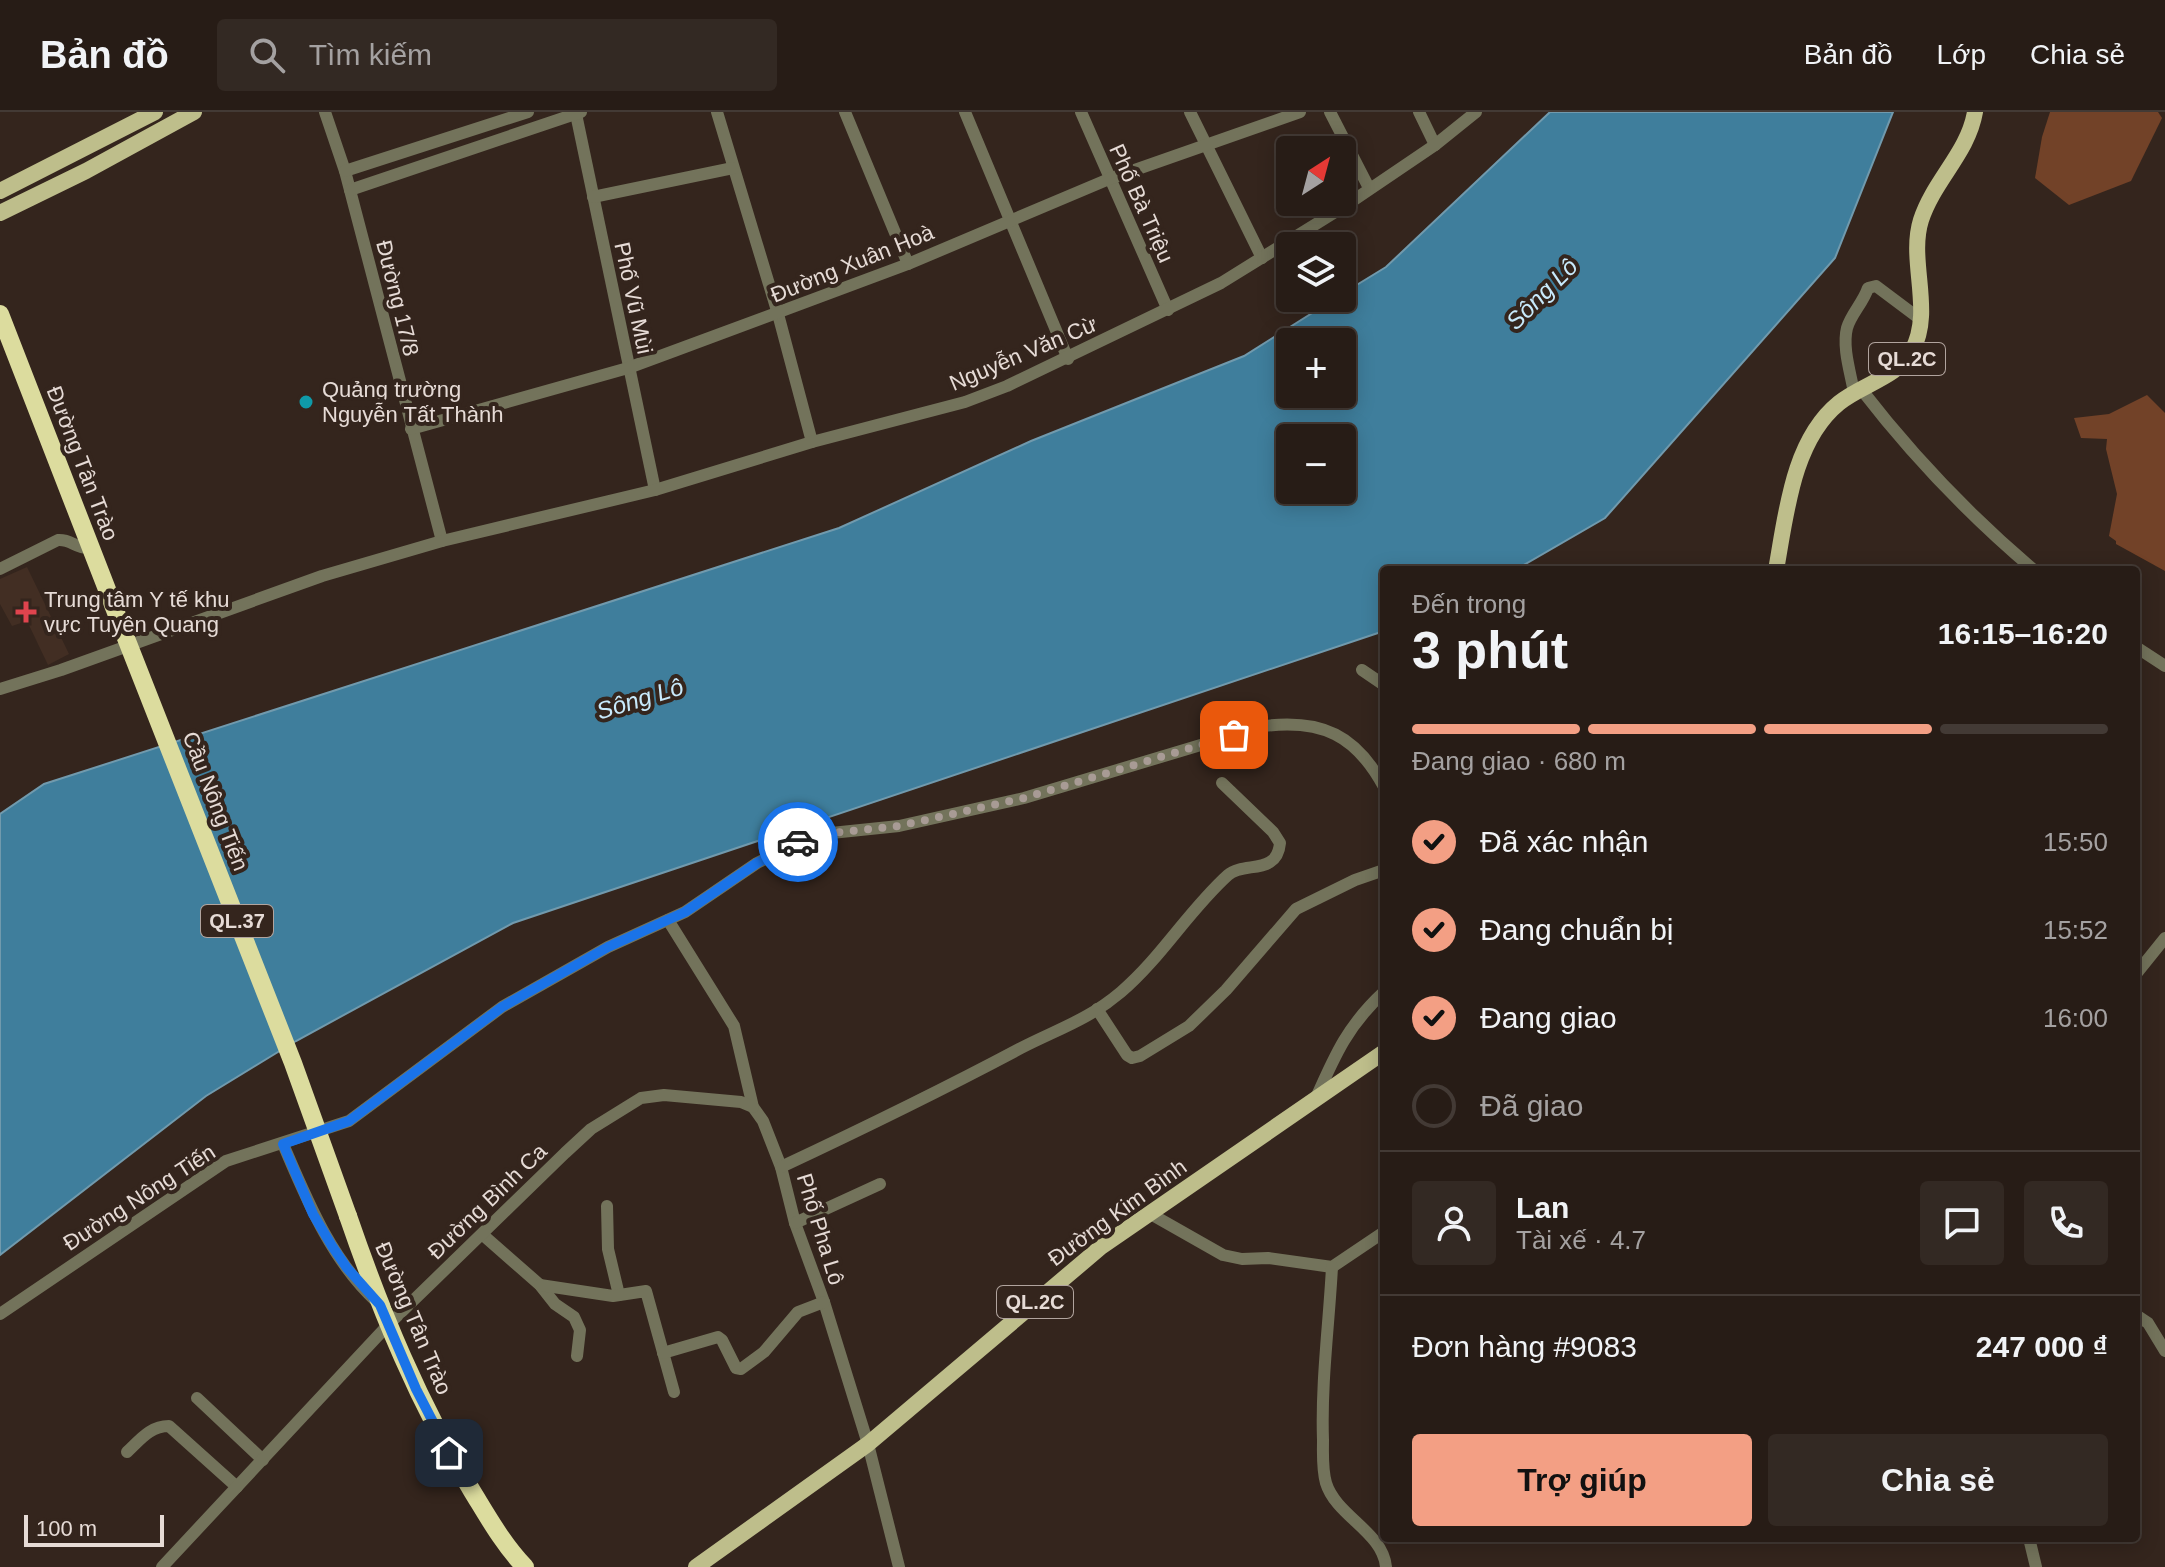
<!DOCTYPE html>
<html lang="vi">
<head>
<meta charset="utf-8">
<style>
	body { margin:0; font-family:Helvetica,sans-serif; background:#332923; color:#f1f3f6; height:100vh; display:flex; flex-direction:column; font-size:30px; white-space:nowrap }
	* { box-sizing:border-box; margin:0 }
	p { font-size:26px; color:#a4a1a1 }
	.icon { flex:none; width:44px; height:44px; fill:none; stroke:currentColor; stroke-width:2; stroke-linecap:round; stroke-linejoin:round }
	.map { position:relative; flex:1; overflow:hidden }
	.drawer { position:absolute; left:1380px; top:454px; width:760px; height:976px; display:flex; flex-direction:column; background:#271c16; border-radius:8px; box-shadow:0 4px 20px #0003,0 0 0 2px #433a35 }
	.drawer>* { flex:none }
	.needle { width:52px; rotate:36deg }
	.fabs { position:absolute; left:1276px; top:24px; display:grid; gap:16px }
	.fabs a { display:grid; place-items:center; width:80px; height:80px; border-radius:8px; background:#271c16; box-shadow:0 4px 20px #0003,0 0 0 2px #433a35; font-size:40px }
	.scale { position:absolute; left:24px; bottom:20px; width:140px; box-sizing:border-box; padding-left:8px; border:4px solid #e6dbd6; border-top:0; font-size:22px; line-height:28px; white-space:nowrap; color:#e6dbd6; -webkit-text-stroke:6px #34251d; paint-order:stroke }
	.pin { position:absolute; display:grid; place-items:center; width:68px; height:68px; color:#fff; margin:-34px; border-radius:16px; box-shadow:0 4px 12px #0006 }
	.courier { position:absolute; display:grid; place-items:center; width:80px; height:80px; margin:-40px; border:6px solid #1a73e8; border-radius:50%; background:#fff; color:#222; box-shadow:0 2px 10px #0007 }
	.head em { font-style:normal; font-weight:600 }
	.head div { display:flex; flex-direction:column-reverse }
	.head { display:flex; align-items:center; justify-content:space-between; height:136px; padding:0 32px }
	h1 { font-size:52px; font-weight:600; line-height:60px }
	.bar { display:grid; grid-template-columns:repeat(4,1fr); gap:12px 8px; align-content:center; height:96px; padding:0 32px }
	.bar i { height:10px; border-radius:6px; background:#433a35 }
	.bar .selected { background:#f39f84 }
	.bar p { grid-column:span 4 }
	.line { display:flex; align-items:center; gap:20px; padding:0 32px; border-top:2px solid #433a35 }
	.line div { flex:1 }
	.round { display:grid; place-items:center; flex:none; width:84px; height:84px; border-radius:8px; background:#332923 }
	ol { padding:0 32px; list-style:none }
	li { display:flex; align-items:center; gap:24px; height:88px }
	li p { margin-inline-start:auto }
	li .icon { padding:8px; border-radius:50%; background:#f39f84; color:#111; stroke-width:4 }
	li:last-child { color:#a4a1a1 }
	li i { width:44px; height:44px; border:4px solid #433a35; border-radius:50% }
	.button { display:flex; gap:16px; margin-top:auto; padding:16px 32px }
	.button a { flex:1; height:92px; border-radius:8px; background:#f39f84; color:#111; font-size:32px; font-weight:600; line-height:92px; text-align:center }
	.button a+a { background:#332923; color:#f1f3f6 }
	header { display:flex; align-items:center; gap:48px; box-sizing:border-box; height:112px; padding:0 40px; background:#271c16; border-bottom:2px solid #433a35 }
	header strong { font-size:38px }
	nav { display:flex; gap:44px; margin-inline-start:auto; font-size:28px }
	.search { width:560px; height:72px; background:#332923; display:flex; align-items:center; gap:20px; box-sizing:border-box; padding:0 28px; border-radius:8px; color:#a4a1a1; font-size:30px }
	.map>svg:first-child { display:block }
</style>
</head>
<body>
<header>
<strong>Bản đồ</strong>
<div class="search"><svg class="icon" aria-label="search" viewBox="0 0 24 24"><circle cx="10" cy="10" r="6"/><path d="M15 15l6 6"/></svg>Tìm kiếm</div>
<nav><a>Bản đồ</a><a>Lớp</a><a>Chia sẻ</a></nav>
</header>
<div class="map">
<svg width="2165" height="1455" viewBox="0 0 2165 1455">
	<rect width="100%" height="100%" fill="#34251d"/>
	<polygon fill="#422e23" points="27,455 69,542 48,553 27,509 12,514 0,492 0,467"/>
	<g fill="#724228">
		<polygon points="2050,0 2158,0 2162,6 2131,69 2069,93 2035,66 2042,25"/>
		<polygon points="2147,283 2165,301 2165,459 2116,432 2116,429 2109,424 2117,382 2106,337 2107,327 2081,326 2074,306 2109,302"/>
	</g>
	<path fill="#3f7e9c" stroke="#719aad" stroke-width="2" fill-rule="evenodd" d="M 1550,0 L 1893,0 L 1835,146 L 1605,406 L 1515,458 L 1384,458 L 1384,519 L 513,811 L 296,929 L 206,984 L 0,1143 L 0,702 L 44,672 L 839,416 L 1031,329 L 1244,244 L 1336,186 L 1342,186 L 1342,182 L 1386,155 ZM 1290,230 L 1342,230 L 1342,282 L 1290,282 ZM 1290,326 L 1342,326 L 1342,378 L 1290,378 Z"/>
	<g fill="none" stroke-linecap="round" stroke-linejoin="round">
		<g stroke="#73735b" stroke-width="12">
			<polyline points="325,0 345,59 442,429"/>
			<polyline points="717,0 778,202 812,330"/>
			<polyline points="845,0 908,152"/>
			<polyline points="965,0 1068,247"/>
			<polyline points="1081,0 1168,198"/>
			<polyline points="1190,0 1262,146"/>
			<polyline points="1330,0 1369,76"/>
			<polyline points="1419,0 1435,33"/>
			<polyline points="576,2 655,378"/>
			<polyline points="345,59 528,0"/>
			<polyline points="350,78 581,0"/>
			<polyline points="593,85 733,56"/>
			<path d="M 1861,277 C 1912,343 1970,404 2034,458"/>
			<path d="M 1854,281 C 1851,262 1842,236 1847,216 C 1851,202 1863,191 1868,176 L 1876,174 L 1920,207"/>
			<polyline points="411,317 628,256 674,239 908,152 1109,67 1300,0"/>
			<path d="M 0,457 L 58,428 C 72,427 75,437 91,436"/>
			<polyline points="2136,535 2165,554"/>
			<polyline points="1362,558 1384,573"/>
			<polyline points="0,577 61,558 322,464 442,429 655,378 812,330 965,290 1007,274 1221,171 1345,94 1435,33 1476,0"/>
			<polyline points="668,808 734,914 753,995 763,1009 781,1055 795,1111 824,1190 868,1332 899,1455"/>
			<polyline points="2136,862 2165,826"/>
			<polyline points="1097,897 1127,943 1132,946 1140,944 1189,914 1226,878 1296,797 1355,768 1384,758"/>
			<path d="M 1316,986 C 1335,943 1348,913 1384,880"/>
			<path d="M 283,1032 C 307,1088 331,1148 377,1190"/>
			<path d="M 781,1055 C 862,1017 942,978 1021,936 C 1058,917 1088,908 1121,880 C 1161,846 1189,798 1228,763 C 1244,749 1277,764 1280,731 L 1273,720 L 1222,671"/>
			<polyline points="607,1094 608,1137 619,1183"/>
			<polyline points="1149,1101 1223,1143 1242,1147 1268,1146 1332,1155 1384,1120"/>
			<polyline points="795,1111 880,1072"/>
			<polyline points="483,1123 540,1173 555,1192 574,1205 580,1218 577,1244"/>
			<path d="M 1332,1155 C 1329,1212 1321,1270 1323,1328 C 1323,1342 1322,1357 1326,1371 C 1336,1404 1383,1420 1386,1455"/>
			<polyline points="540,1173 613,1184 646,1179 674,1280"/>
			<path d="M 0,1202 L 226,1049 L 349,1009 L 502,895 L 608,835 L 685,800 L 757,751 L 812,723 L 899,714 L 1024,686 L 1264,614 C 1322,607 1356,623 1384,675"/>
			<polyline points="2136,1203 2148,1211 2165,1239"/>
			<polyline points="663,1241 718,1225 722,1228 736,1256 741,1257 764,1240 798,1200 824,1190"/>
			<polyline points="197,1286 263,1348"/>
			<path d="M 127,1340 C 140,1328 150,1314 169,1314 L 237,1375"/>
			<polyline points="2029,1426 2036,1455"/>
			<polyline points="162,1455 388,1213 565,1041 591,1017 641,986 664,983 741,990 753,995"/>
		</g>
		<g stroke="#bebe8b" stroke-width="16">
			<polyline points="0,79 155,0"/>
			<polyline points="0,101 86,59 194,0"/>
			<path d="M 1776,458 C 1786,404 1792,329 1839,291 C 1861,273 1898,265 1912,239 C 1934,199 1908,149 1921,108 C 1934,68 1968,41 1975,0"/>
			<polyline points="696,1455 868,1332 1101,1135 1384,940"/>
		</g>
		<g stroke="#dcdc9e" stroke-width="18">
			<polyline points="0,202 122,516"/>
			<path d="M 348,1104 C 381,1200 419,1292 472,1379 C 488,1405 503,1432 525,1455"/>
		</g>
		<polyline stroke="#dcdc9e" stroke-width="18" points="122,516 293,951 348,1104"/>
	</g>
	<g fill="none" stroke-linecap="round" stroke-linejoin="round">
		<polyline stroke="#a89b95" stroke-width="8" stroke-dasharray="0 14.4" points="798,730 812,723 899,714 1024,686 1234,623"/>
		<polyline stroke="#1a73e8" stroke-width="10" points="449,1341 416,1277 380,1193 347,1156 332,1134 313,1102 283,1032 349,1009 502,895 608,835 685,800 757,751 798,730"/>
	</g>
	<circle fill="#0f9aa8" stroke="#34251d" stroke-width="3" cx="306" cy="290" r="8"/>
	<path fill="#e0444e" stroke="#34251d" stroke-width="3" d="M22 488h8v8h8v8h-8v8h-8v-8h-8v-8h8z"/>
	<g text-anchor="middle" stroke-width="8" stroke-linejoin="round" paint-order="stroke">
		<g fill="#34251d" stroke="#b1a49e" stroke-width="2">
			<rect x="1869" y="231" width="76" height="32" rx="6"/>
			<rect x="201" y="793" width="72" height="32" rx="6"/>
			<rect x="997" y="1174" width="76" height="32" rx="6"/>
		</g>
		<g font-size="20" font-weight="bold" fill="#e6dbd6">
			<text x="1907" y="254">QL.2C</text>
			<text x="237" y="816">QL.37</text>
			<text x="1035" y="1197">QL.2C</text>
		</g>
		<g font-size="22" fill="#e6dbd6" stroke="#34251d">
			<text transform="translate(1142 91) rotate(66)" y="8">Phố Bà Triệu</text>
			<text transform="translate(852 151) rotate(-22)" y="8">Đường Xuân Hoà</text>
			<text transform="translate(398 186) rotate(76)" y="8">Đường 17/8</text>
			<text transform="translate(634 186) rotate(78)" y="8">Phố Vũ Mùi</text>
			<text transform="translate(1023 241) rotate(-23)" y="8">Nguyễn Văn Cừ</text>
			<text transform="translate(83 351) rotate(69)" y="8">Đường Tân Trào</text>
			<text transform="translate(216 689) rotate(69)" y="8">Cầu Nông Tiến</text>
			<text transform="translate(139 1085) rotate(-33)" y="8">Đường Nông Tiến</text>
			<text transform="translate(487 1089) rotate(-44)" y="8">Đường Bình Ca</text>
			<text transform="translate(1117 1100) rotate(-36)" y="8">Đường Kim Bình</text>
			<text transform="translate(821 1117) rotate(73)" y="8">Phố Pha Lô</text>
			<text transform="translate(414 1206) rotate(67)" y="8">Đường Tân Trào</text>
		</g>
		<g font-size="22" fill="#e6dbd6" stroke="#34251d" text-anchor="start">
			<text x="322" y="285">Quảng trường<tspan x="322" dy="25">Nguyễn Tất Thành</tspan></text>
			<text x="44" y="495">Trung tâm Y tế khu<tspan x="44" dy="25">vực Tuyên Quang</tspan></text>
		</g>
		<g font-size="24" font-style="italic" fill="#c8eafc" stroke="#34251d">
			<text transform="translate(1542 182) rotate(-45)" y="8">Sông Lô</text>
			<text transform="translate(640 587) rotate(-17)" y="8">Sông Lô</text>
		</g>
	</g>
</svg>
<div class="fabs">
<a><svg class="needle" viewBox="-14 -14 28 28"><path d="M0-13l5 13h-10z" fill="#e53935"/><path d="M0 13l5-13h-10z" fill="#a4a1a1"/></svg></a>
<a><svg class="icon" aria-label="layers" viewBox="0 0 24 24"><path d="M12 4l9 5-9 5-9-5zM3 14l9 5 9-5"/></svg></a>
<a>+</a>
<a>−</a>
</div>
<div class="scale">100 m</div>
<div class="pin" style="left:1234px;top:623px;background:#ea580c"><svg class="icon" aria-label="bag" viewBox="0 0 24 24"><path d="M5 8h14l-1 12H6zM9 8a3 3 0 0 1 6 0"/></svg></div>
<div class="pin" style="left:449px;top:1341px;background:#1f2937"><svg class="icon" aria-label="home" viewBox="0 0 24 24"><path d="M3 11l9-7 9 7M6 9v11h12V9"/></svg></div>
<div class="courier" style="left:798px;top:730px"><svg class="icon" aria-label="car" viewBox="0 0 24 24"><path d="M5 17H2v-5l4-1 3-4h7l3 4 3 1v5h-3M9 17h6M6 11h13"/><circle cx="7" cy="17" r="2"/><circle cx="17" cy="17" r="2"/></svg></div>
<section class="drawer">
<div class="head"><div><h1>3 phút</h1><p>Đến trong</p></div><em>16:15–16:20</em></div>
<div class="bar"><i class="selected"></i><i class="selected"></i><i class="selected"></i><i></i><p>Đang giao · 680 m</p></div>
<ol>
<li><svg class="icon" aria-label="check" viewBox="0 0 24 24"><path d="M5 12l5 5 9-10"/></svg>Đã xác nhận<p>15:50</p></li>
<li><svg class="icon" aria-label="check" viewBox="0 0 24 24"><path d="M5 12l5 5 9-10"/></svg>Đang chuẩn bị<p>15:52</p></li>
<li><svg class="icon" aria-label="check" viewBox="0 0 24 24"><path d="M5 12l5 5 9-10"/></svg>Đang giao<p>16:00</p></li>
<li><i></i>Đã giao</li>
</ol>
<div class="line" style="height:144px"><a class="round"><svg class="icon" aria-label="person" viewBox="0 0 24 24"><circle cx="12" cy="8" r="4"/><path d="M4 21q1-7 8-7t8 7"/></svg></a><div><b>Lan</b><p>Tài xế · 4.7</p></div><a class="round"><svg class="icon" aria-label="chat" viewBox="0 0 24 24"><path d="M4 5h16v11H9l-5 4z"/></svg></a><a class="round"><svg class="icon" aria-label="phone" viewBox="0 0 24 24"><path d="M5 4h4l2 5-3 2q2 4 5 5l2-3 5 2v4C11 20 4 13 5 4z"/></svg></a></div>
<div class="line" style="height:104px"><div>Đơn hàng #9083</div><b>247 000 ₫</b></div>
<div class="button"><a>Trợ giúp</a><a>Chia sẻ</a></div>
</section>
</div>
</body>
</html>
